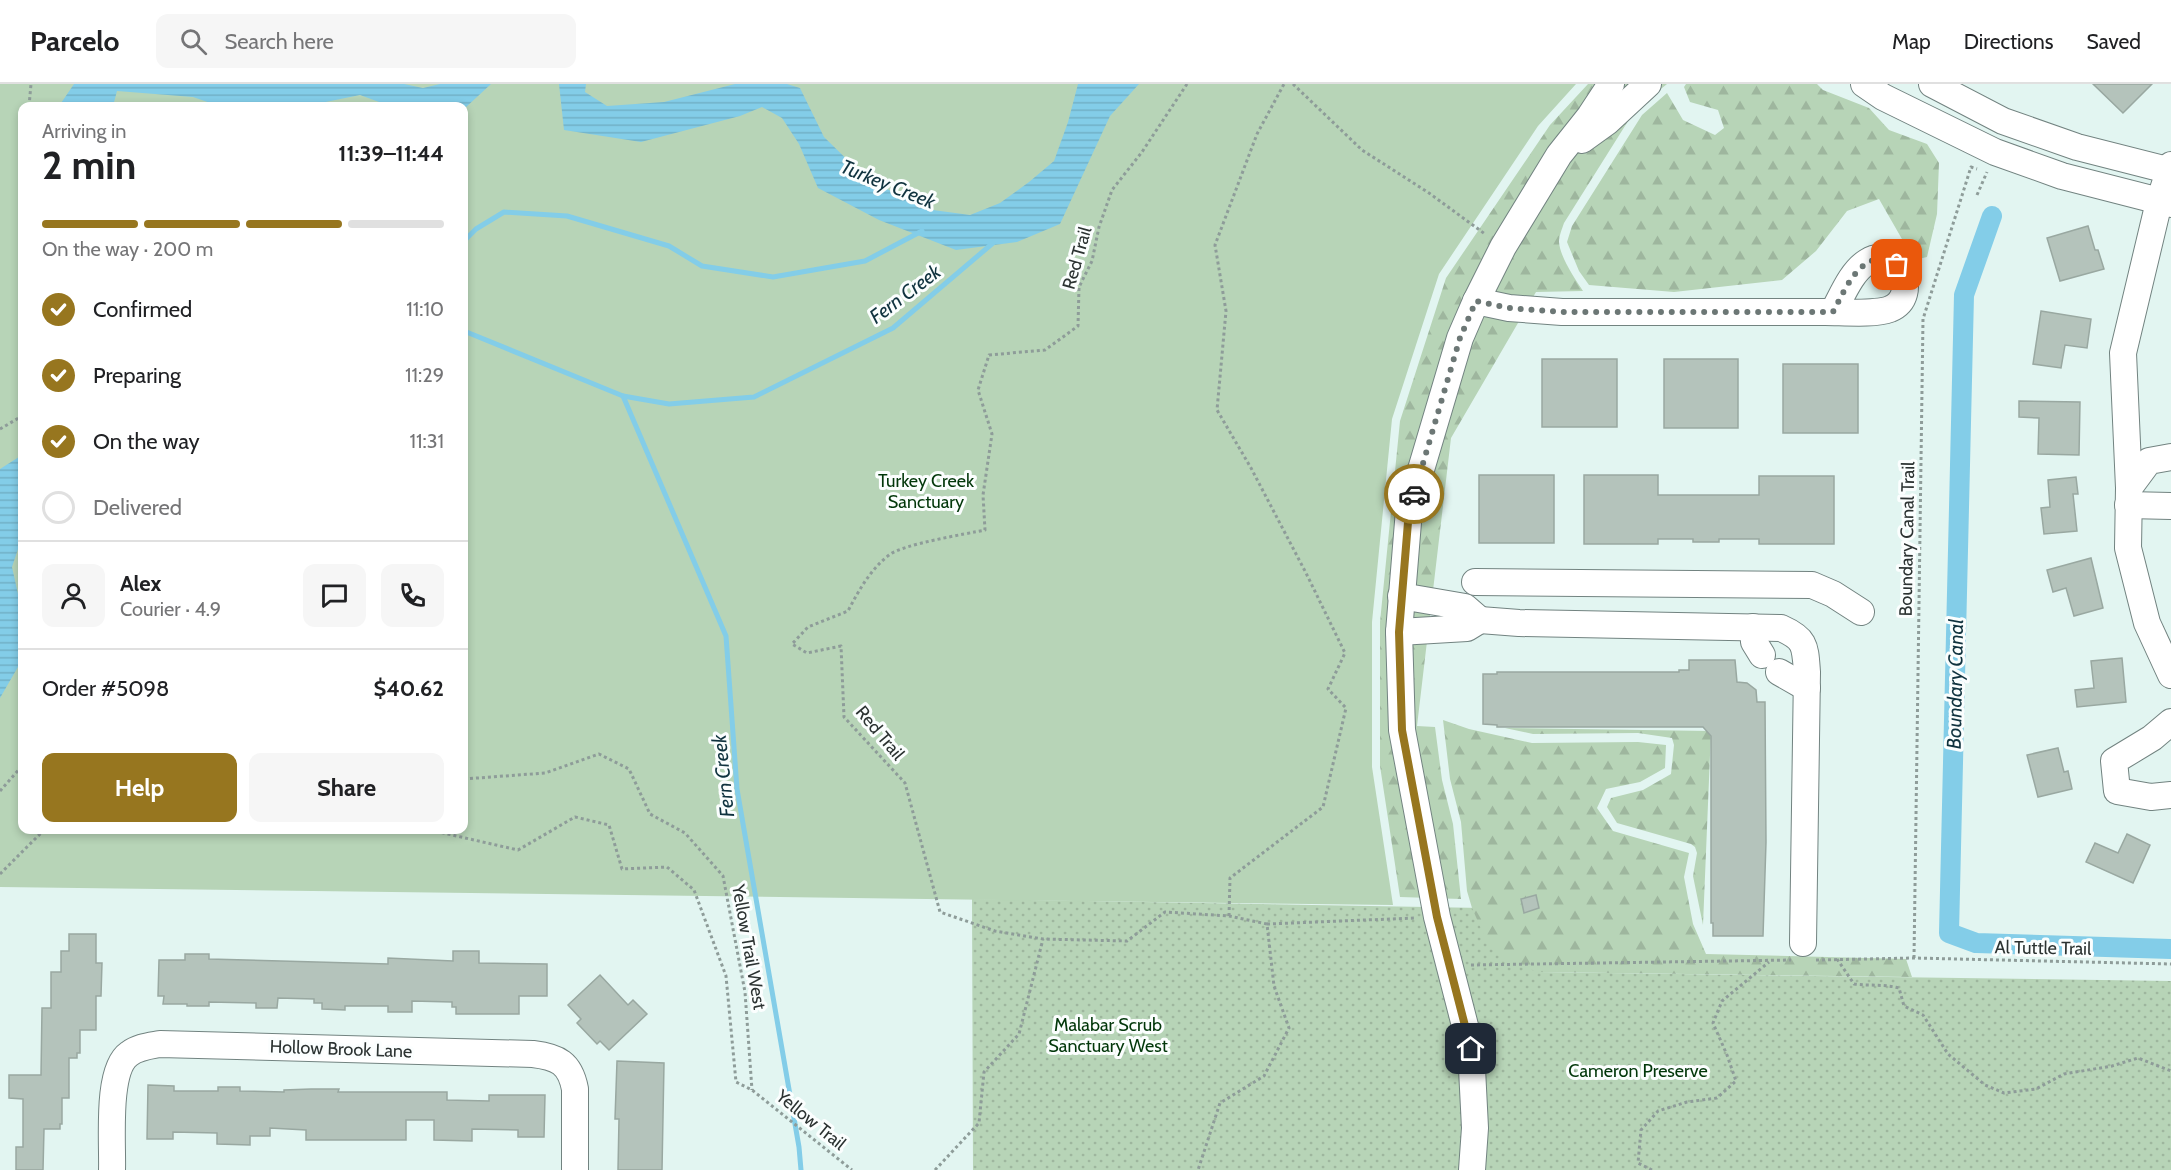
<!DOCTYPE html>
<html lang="en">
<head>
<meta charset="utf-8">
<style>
	body { margin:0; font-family:Cabin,sans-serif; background:#f6f6f6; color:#202124; height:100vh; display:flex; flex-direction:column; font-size:22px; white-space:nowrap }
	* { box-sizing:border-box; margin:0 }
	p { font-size:20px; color:#757577 }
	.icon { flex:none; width:33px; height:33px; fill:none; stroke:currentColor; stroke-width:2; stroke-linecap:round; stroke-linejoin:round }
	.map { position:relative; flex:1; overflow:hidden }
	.details { position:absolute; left:18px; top:18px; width:450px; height:732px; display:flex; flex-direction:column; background:#fff; border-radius:12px; box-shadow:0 3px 9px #0003 }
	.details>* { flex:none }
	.pin { position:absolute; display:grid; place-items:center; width:51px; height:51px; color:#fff; margin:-26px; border-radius:12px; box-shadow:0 3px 9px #0006 }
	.courier { position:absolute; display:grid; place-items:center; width:60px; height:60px; margin:-30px; border:4px solid #97761f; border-radius:50%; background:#fff; color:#222; box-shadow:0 2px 8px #0007 }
	.overview em { font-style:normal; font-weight:700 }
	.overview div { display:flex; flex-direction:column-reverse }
	.overview { display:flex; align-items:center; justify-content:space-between; height:102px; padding:0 24px }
	h1 { font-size:39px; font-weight:700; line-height:45px }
	.bar { display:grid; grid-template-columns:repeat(4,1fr); gap:9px 6px; align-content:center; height:72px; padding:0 24px }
	.bar i { height:8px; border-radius:4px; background:#e0e0e0 }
	.bar .active { background:#97761f }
	.bar p { grid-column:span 4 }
	.line { display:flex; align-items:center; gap:15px; padding:0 24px; border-top:2px solid #e0e0e0 }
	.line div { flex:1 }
	.round { display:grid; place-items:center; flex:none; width:63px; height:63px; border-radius:12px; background:#f6f6f6 }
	ol { padding:0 24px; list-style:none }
	li { display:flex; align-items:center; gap:18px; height:66px }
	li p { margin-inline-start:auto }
	li .icon { padding:6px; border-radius:50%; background:#97761f; color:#fff; stroke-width:4 }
	li:last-child { color:#757577 }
	li i { width:33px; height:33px; border:3px solid #e0e0e0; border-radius:50% }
	.action { display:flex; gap:12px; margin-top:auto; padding:12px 24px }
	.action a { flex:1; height:69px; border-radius:12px; background:#97761f; color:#fff; font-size:24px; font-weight:700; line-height:69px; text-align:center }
	.action a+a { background:#f6f6f6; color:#202124 }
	header { display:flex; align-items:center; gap:36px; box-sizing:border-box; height:84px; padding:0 30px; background:#fff; border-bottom:2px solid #e0e0e0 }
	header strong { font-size:28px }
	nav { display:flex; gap:33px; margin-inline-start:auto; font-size:21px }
	.search { width:420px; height:54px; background:#f6f6f6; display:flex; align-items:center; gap:15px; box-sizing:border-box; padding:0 21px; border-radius:12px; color:#757577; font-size:22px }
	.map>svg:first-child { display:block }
</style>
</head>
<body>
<header>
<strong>Parcelo</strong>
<div class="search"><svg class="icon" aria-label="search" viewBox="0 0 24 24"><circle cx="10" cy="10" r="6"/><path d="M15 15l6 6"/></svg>Search here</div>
<nav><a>Map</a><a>Directions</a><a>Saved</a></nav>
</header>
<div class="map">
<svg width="2171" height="1086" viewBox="0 0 2171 1086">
	<defs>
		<pattern id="grass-dots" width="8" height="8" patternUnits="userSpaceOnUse" patternTransform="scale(1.5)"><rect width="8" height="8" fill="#b7d4b7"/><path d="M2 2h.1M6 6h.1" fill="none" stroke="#9eb69e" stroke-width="1.8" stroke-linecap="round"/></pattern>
		<pattern id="forest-firs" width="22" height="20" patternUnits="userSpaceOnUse" patternTransform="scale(1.5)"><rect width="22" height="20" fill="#b7d4b7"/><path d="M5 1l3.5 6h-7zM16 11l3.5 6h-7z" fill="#9eb69e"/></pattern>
		<pattern id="water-rules" width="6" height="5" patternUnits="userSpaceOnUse" patternTransform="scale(1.5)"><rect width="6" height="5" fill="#83cde8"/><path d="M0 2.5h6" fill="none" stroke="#71b0c7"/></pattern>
	</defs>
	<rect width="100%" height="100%" fill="#e2f5f1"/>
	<polygon fill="url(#grass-dots)" points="972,815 1538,825 1539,888 2171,897 2171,1086 973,1086"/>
	<g fill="url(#forest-firs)">
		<path d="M 1588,0 L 1667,0 L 1635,26 L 1564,139 C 1562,145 1559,152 1559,158 C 1560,173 1575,195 1583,207 L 1536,208 L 1451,354 L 1417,642 L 1435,643 L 1442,696 L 1453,740 L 1461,815 L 1400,813 L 1380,682 L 1380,538 L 1400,337 L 1446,194 L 1550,41 Z"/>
		<polygon points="1686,0 1817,0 1823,6 1869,24 1889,46 1927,60 1939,79 1937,130 1927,173 1914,176 1879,115 1847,127 1816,167 1782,196 1674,208 1589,201 1579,187 1567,158 1572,142 1642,31 1667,9 1683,36 1715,51 1724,44 1718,26 1690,18 1684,3"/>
		<polygon points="1443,636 1469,645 1532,659 1638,658 1666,661 1665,684 1640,698 1606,705 1597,724 1613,747 1689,769 1684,793 1693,840 1706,870 1906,875 1912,893 1538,888 1506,876 1487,858 1472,824 1467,807 1461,738 1450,695"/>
		<polygon points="1505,644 1711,647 1703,841 1693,792 1697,769 1695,763 1691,760 1617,739 1607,723 1611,714 1643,706 1671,690 1674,661 1672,654 1638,649 1533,650"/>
	</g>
	<path fill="#b7d4b7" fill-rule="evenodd" d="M 0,0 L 1576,0 L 1538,42 L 1439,190 L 1392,335 L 1372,538 L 1372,683 L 1393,821 L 0,803 ZM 22,22 L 464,22 L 464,746 L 22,746 Z"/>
	<g fill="url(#water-rules)">
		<polygon points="74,0 404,0 423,4 440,0 491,0 464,25 464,22 390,22 360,11 306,22 219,22 193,13 117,7 113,22 59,22"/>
		<polygon points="559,0 586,0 585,8 607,22 664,18 735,0 787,0 800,4 824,53 869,97 933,126 970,131 1000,119 1029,98 1054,77 1068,38 1078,0 1139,0 1110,32 1060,140 1017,158 956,166 879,136 818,104 799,60 782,34 762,23 740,32 641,58 564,46"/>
		<polygon points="22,371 22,453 12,483 22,528 22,576 0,614 0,385"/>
	</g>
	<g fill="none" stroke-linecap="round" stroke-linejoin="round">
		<g stroke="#83cde8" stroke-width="5">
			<polyline points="464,157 476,145 504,128 567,132 669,162 702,182 773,193 865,177 922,147"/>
			<polyline points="464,247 623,312 726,552 737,705 799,1063 801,1086"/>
			<polyline points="623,312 669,320 754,313 893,244 993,159"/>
		</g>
		<polyline stroke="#83cde8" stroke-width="20" points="1992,132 1964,211 1949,849 1976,859 2171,865"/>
	</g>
	<g fill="#b4c3bb" stroke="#99a8a1" stroke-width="1.5">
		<polygon points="2093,0 2152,0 2123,29"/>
		<polygon points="2088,142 2095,166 2098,166 2104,185 2060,197 2047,154"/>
		<polygon points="2041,227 2091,235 2087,264 2065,261 2061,284 2033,280"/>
		<rect x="1542" y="275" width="75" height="68"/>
		<rect x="1664" y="275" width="74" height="69"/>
		<rect x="1783" y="280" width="75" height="69"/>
		<polygon points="2019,317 2080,318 2079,371 2038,370 2039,334 2019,333"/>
		<rect x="1479" y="391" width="75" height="68"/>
		<polygon points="1584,391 1658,391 1658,411 1759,411 1759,392 1834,392 1834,460 1759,460 1759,455 1719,455 1719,458 1693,458 1693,455 1658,455 1658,460 1584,460"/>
		<polygon points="2076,393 2078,410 2073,410 2077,447 2044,450 2041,424 2050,423 2048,396"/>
		<polygon points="2091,474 2103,524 2074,532 2066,504 2053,508 2047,486"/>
		<polygon points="2122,574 2126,618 2077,623 2075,606 2094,604 2091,577"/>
		<polygon points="1689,576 1735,576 1737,598 1747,599 1756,606 1757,618 1765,618 1766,758 1763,852 1713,852 1713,839 1711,839 1711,652 1703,643 1497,643 1497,641 1483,640 1483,590 1497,590 1497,588 1679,588 1679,586 1689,586"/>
		<polygon points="2058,664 2064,688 2068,687 2072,705 2038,713 2027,671"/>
		<polygon points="2127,750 2150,761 2133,799 2086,778 2095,759 2118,769"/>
		<polygon points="1536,811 1539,824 1524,829 1521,815"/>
		<polygon points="69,850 96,850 96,879 102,879 101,912 96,912 96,946 80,946 80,969 77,969 77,974 69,974 69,1014 62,1014 62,1040 60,1040 60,1045 44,1045 43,1086 16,1086 16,1063 23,1063 23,1015 9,1014 9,991 41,991 42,924 51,924 51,888 61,888 61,867 69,867"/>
		<polygon points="453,867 479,867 479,879 547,880 547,912 519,912 519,930 456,930 456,923 452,923 452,918 412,917 412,928 388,928 388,922 345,922 345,926 322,925 322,919 314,919 314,915 278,914 277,924 256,924 256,919 209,918 209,922 187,922 187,920 163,920 164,912 158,912 159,876 185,876 185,870 209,870 209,875 388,880 388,874 453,877"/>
		<polygon points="600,891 628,921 633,916 647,930 609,966 600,957 597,960 577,939 581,935 568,921"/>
		<polygon points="617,977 664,979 662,1086 618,1086 619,1035 615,1035"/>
		<polygon points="148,1001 174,1002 174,1007 218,1007 218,1003 240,1003 240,1007 284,1008 284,1006 311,1005 339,1005 338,1008 447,1008 447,1016 489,1017 489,1011 545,1011 544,1053 518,1053 518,1046 472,1045 472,1057 434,1056 434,1036 406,1036 406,1056 306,1056 306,1046 270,1044 270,1052 250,1052 250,1061 217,1060 217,1049 173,1048 173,1055 147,1055"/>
	</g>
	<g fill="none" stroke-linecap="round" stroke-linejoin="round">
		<g stroke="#728380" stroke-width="28">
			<g id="minor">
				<polyline points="1864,0 1883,13 1995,68 2062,92 2171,120"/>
				<polyline points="1932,0 2003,37 2077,63 2171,87"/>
				<polyline points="1582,56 1607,38 1648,0"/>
				<polyline points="2171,81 2159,118 2123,269 2129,404 2128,464 2147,539 2171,591"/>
				<path d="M 1476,217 L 1509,224 L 1562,228 L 1825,228 C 1843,228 1874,231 1890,225 C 1922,212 1897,159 1867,178 C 1851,188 1842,212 1833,228"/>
				<polyline points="2129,404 2149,377 2171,373"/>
				<polyline points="2128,421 2171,422"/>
				<polyline points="1475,498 1812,501 1833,510 1861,528"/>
				<path d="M 1480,536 L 1519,539 L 1781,544 C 1806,555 1805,562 1807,588 L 1803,859"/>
				<polyline points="1753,543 1754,558 1762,571"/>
				<polyline points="1399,548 1467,544 1480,536 1465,523 1401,512"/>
				<polyline points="1779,588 1807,604"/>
				<polyline points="2171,638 2152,654 2114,677 2117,707 2151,713 2171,711"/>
				<path d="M 112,1086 C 113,1059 106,986 129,970 C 138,963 149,962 160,960 L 533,970 C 558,973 570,979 575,1005 L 575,1086"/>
				<polyline points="1472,1086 1475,1044 1471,965 1437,833 1402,646 1399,548 1409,426 1460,254 1476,217 1503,163 1559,71 1590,32 1611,0"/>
			</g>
		</g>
		<g stroke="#8e9c99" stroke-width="3" stroke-dasharray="3 3" stroke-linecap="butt">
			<path d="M 1187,0 L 1142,68 L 1112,106 L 1099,143 L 1092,177 L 1079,203 L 1078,242 L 1045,266 L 989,271 L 978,306 L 992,350 L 983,411 L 985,446 C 966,450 903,460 889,471 C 870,486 859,506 848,527 L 808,543 L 792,560 L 807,569 L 841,562 L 844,633 L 905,699 L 940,828 L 995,847 L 1043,855 L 1127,857 L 1165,828 L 1229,832 L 1267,840 L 1274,902 L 1289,944 L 1264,992 L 1220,1019 L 1198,1086"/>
			<polyline points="1293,0 1362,66 1429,109 1485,150"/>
			<polyline points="29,22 31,0"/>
			<polyline points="1977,111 1987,88"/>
			<polyline points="0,345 22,332"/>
			<polyline points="464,695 545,689 599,670 629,685 650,730 685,749 723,792 745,908 752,1006"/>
			<polyline points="0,707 22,682"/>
			<polyline points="430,746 518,766 575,733 609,741 622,785 667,783 694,806 726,892 736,998 752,1006 852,1086"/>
			<polyline points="0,790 44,746"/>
			<polyline points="1229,832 1230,794 1323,723 1346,624 1328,605 1345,569 1306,489 1251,384 1217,326 1226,227 1215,161 1257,50 1284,0"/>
			<polyline points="1267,840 1415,834"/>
			<polyline points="1914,874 1923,235 1971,83 1977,85"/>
			<path d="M 1837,875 L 1854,900 C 1870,902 1884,900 1899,904 L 1904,922 L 1923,931 L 1948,970 L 1985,1001 L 2004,1009 L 2036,1005 L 2064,990 L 2112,982 L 2138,974 L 2171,987"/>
			<polyline points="1816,876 1914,874 2171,880"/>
			<polyline points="1471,881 1791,876"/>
			<polyline points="935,1086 979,1039 984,988 1019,950 1043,855"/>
			<polyline points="1652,1086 1638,1079 1641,1046 1658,1027 1687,1018 1717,1014 1736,997 1727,971 1713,939 1722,917 1769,878"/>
		</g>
		<use href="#minor" stroke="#fff" stroke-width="26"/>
	</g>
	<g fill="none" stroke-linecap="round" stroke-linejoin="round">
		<path stroke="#6c7775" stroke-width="6" stroke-dasharray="0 10.8" d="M 1414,410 L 1460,254 L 1476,217 L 1509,224 L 1562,228 L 1833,228 C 1846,204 1863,160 1897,181"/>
		<polyline stroke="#97761f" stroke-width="8" points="1414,410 1409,426 1399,548 1402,646 1437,833 1471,965"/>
	</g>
	<g text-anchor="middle" stroke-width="6" stroke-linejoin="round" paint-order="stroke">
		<g font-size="18" fill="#2c3332" stroke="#fbfefe">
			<text transform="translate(1077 174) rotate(-74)" y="6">Red Trail</text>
			<text transform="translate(1907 455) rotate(-89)" y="6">Boundary Canal Trail</text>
			<text transform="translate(880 649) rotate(50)" y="6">Red Trail</text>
			<text transform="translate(749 863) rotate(80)" y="6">Yellow Trail West</text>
			<text transform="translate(2043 864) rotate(1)" y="6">Al Tuttle Trail</text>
			<text transform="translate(341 965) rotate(2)" y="6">Hollow Brook Lane</text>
			<text transform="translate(811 1036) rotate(39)" y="6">Yellow Trail</text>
		</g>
		<g font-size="18" fill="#02370a" stroke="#fbfefe">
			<text x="926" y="403">Turkey Creek<tspan x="926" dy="21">Sanctuary</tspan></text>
			<text x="1108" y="947">Malabar Scrub<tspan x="1108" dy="21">Sanctuary West</tspan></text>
			<text x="1638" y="993">Cameron Preserve</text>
		</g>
		<g font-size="20" font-style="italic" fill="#10333f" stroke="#fbfefe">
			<text transform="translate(888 100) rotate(22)" y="7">Turkey Creek</text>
			<text transform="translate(905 210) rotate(-37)" y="7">Fern Creek</text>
			<text transform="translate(1955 600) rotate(-89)" y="7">Boundary Canal</text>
			<text transform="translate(723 692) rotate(-96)" y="7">Fern Creek</text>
		</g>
	</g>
</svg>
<div class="pin" style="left:1897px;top:181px;background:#ea580c"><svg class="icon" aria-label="bag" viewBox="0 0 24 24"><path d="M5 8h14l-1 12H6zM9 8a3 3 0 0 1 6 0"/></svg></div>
<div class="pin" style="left:1471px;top:965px;background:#1f2937"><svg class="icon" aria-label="home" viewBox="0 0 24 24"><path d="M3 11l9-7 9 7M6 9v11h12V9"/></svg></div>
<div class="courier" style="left:1414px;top:410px"><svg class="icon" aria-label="car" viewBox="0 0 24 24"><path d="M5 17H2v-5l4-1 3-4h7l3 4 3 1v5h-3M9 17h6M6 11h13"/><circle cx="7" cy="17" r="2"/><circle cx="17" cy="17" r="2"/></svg></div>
<section class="details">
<div class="overview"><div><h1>2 min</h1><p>Arriving in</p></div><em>11:39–11:44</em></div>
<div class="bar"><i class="active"></i><i class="active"></i><i class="active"></i><i></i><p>On the way · 200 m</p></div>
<ol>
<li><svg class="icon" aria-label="check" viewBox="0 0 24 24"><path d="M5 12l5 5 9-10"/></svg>Confirmed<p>11:10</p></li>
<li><svg class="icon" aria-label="check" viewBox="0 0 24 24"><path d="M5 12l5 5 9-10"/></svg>Preparing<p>11:29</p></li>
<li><svg class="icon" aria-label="check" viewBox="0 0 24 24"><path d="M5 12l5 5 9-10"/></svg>On the way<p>11:31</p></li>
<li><i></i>Delivered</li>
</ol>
<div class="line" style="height:108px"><a class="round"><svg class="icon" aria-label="person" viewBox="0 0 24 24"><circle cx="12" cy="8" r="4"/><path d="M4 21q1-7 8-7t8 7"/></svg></a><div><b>Alex</b><p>Courier · 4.9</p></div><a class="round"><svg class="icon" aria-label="chat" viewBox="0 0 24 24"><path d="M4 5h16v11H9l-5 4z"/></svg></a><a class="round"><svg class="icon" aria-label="phone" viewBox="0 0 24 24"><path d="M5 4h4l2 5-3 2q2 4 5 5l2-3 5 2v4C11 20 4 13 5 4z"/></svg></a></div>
<div class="line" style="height:78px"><div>Order #5098</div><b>$40.62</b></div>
<div class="action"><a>Help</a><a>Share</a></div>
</section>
</div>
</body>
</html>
